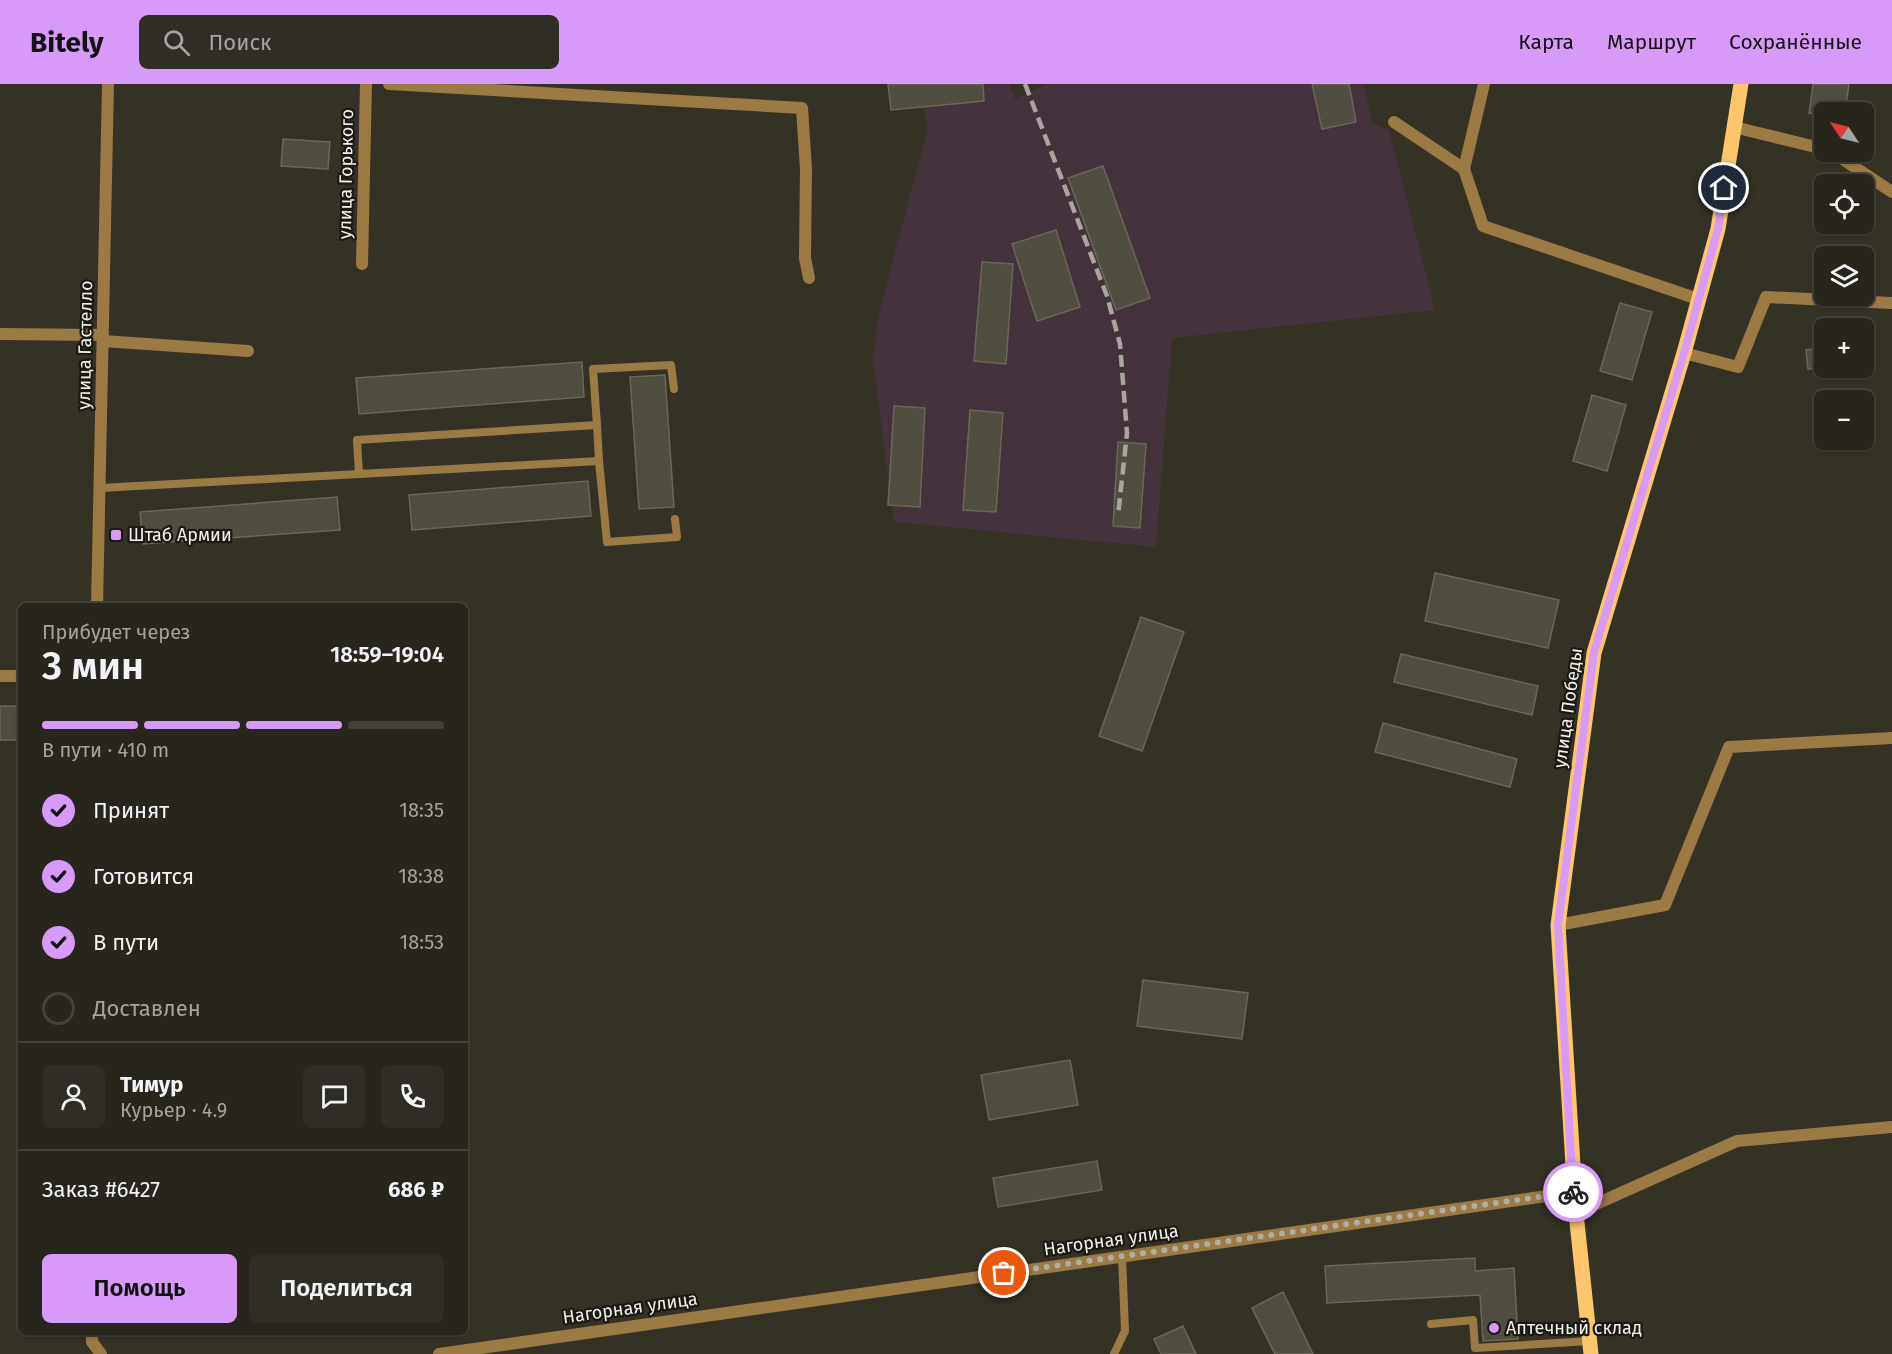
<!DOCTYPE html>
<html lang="ru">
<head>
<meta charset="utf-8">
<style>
	body { margin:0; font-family:"Fira Sans",sans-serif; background:#2f2d25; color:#f1f3f6; height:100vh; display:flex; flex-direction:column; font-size:22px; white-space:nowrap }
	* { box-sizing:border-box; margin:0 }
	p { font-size:20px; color:#a4a5a3 }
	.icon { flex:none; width:33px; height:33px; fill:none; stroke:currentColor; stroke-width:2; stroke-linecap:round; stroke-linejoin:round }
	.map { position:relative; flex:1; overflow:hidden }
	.panel { position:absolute; left:18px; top:519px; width:450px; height:732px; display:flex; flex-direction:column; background:#27251c; border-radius:9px; box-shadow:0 2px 4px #0004,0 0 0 2px #43423b }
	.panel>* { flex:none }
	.needle { width:39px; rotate:305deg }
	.buttons { position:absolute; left:1814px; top:18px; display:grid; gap:12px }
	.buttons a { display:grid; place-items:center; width:60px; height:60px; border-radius:9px; background:#27251c; box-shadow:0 2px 4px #0004,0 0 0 2px #43423b; font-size:30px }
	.pin { position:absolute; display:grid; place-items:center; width:51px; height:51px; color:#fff; margin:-26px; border:3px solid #fff; border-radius:50%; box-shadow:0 2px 6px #0007 }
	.courier { position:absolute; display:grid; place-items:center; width:60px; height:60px; margin:-30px; border:4px solid #d89af8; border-radius:50%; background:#fff; color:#222; box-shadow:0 2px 8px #0007 }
	.headline em { font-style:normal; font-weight:600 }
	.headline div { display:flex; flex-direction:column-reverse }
	.headline { display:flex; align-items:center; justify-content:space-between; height:102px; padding:0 24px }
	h1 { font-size:39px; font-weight:600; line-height:45px }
	.bar { display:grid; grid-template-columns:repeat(4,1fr); gap:9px 6px; align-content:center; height:72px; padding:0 24px }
	.bar i { height:8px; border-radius:4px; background:#43423b }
	.bar .current { background:#d89af8 }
	.bar p { grid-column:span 4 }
	.line { display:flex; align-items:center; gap:15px; padding:0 24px; border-top:2px solid #43423b }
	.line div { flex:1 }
	.round { display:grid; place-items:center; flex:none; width:63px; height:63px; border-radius:9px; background:#2f2d25 }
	ol { padding:0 24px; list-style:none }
	li { display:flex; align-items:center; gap:18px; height:66px }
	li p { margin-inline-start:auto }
	li .icon { padding:6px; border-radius:50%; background:#d89af8; color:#111; stroke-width:4 }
	li:last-child { color:#a4a5a3 }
	li i { width:33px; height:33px; border:3px solid #43423b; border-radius:50% }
	.button { display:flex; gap:12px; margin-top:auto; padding:12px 24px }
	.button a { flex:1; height:69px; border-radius:9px; background:#d89af8; color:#111; font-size:24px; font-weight:600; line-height:69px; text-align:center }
	.button a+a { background:#2f2d25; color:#f1f3f6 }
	header { display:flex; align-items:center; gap:36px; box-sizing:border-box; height:84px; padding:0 30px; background:#d89af8; color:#111 }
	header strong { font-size:28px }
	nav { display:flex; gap:33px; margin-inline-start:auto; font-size:21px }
	.search { width:420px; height:54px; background:#2f2d25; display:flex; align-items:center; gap:15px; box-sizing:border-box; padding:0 21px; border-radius:9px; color:#a4a5a3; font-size:22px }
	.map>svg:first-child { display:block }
</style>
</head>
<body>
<header>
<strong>Bitely</strong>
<div class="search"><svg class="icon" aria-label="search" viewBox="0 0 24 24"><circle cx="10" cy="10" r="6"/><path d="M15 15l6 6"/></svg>Поиск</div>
<nav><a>Карта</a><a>Маршрут</a><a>Сохранённые</a></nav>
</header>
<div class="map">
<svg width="1892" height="1270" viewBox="0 0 1892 1270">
	<rect width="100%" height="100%" fill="#343125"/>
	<polygon fill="#44333d" points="916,0 1009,0 1015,15 1048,0 1363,0 1373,40 1389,46 1435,226 1172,254 1156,463 894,438 873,277 878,234 928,43"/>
	<g fill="#504d41" stroke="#6b685b" stroke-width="1.5">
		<polygon points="888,0 983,0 984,17 891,26"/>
		<polygon points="1312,0 1349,0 1356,38 1322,45"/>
		<polygon points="1813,0 1849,0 1845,28 1824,28 1824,31 1809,29"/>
		<polygon points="283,55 330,58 328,85 281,82"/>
		<polygon points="1103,82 1150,214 1116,226 1068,94"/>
		<polygon points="1056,146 1080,223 1037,237 1012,160"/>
		<polygon points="982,178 1013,180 1006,280 974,277"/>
		<polygon points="1620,219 1652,228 1632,296 1600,287"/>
		<polygon points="1824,264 1824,284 1808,285 1806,266"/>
		<polygon points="582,278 584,313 359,330 356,294"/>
		<polygon points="665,291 674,423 639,425 630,293"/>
		<polygon points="1592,311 1626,321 1607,387 1573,377"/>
		<polygon points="894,322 925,324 920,423 888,421"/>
		<polygon points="970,326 1003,329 996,428 963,426"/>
		<polygon points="1118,358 1146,360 1140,444 1113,442"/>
		<polygon points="588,397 591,432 412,446 409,411"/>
		<polygon points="337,413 340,446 143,460 140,428"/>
		<polygon points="1435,489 1559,516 1548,564 1425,537"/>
		<polygon points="1141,533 1184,548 1142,667 1099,652"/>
		<polygon points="1401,570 1538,602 1532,631 1394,598"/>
		<rect x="0" y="622" width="21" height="34"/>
		<polygon points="1383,639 1517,675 1510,703 1375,668"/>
		<polygon points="1143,896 1248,909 1242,955 1137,942"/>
		<polygon points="1070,976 1078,1021 989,1036 981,991"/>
		<polygon points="1097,1077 1102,1106 998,1123 993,1094"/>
		<polygon points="1475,1174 1475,1187 1514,1184 1518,1255 1483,1257 1480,1211 1327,1219 1325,1182"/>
		<polygon points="1283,1208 1313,1270 1275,1270 1252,1224"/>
		<polygon points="1183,1242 1196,1270 1161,1270 1154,1255"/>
	</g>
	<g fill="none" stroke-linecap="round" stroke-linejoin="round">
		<g stroke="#9c7a44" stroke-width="8">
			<polyline points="597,341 593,285 671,281 674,305"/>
			<polyline points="599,377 607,458 677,453 675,435"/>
			<polyline points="100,404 599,377 597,341 357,356 359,390"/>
			<polyline points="1431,1240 1473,1236 1475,1264 1590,1257"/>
			<polyline points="1114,1270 1125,1247 1122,1172"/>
		</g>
		<g stroke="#9c7a44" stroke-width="12">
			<polyline points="389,0 802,24 806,85 805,174 809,194"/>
			<polyline points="1394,38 1464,85 1483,142 1698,215"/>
			<polyline points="1734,43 1824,65"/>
			<polyline points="1832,68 1892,108"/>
			<polyline points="1464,85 1484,0"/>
			<polyline points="362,180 366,0"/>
			<polyline points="0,250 103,251"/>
			<polyline points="103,257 248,267"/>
			<polyline points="1684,269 1738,283 1766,213 1892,219"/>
			<polyline points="97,522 108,0"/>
			<polyline points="0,592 21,592"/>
			<polyline points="1558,841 1665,821 1729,663 1892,654"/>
			<polyline points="1576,1129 1737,1057 1892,1043"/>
			<polyline points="92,1248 92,1258 101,1270"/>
		</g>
		<polyline stroke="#9c7a44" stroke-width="12" points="439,1270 1575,1108"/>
		<polyline stroke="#fdc66b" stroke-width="15" points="1591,1270 1576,1129 1558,841 1594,569 1684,269 1718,145 1741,0"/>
		<polyline stroke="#a9a79d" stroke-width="4.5" stroke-dasharray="12 6" stroke-linecap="butt" points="1025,0 1107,212 1120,260 1127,349 1118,432"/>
	</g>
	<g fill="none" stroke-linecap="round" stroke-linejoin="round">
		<polyline stroke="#b0aea4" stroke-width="6" stroke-dasharray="0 10.8" points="1004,1189 1573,1108"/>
		<polyline stroke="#d89af8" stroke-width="8" points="1573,1108 1558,841 1594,568 1684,269 1718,145 1724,104"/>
	</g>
	<g fill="#d89af8" stroke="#1a1914" stroke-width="2">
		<rect x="110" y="445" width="12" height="12" rx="3"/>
		<circle cx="1494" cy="1244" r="6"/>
	</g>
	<g text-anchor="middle" stroke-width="4.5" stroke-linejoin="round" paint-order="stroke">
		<g font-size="18" fill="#f3f1e9" stroke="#1a1914">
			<text transform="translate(346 90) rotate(-89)" y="6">улица Горького</text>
			<text transform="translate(85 261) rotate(-89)" y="6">улица Гастелло</text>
			<text transform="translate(1568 624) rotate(-82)" y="6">улица Победы</text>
			<text transform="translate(1111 1156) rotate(-8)" y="6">Нагорная улица</text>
			<text transform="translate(630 1224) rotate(-8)" y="6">Нагорная улица</text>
		</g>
		<g font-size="18" fill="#f3f1e9" stroke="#1a1914" text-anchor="start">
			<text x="128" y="457">Штаб Армии</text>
			<text x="1506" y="1250">Аптечный склад</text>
		</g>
	</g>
</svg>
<div class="buttons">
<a><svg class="needle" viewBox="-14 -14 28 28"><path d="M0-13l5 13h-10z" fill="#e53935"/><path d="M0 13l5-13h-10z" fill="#a4a5a3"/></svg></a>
<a><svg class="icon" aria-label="locate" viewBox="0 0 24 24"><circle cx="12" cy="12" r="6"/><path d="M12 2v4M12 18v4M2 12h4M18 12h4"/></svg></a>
<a><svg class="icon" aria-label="layers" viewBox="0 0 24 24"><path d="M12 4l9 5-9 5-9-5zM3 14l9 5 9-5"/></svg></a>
<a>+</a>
<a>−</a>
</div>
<div class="pin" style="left:1004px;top:1189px;background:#ea580c"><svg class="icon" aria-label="bag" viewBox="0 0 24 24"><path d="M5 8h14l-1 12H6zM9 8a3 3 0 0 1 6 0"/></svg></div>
<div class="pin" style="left:1724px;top:104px;background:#1f2937"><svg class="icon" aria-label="home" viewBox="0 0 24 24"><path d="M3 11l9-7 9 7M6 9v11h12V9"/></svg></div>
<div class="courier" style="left:1573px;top:1108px"><svg class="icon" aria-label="bike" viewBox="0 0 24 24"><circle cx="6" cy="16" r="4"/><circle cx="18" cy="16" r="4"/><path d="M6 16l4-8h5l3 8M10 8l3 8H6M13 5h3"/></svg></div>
<section class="panel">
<div class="headline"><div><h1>3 мин</h1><p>Прибудет через</p></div><em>18:59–19:04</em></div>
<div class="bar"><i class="current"></i><i class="current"></i><i class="current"></i><i></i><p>В пути · 410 m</p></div>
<ol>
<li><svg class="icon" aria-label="check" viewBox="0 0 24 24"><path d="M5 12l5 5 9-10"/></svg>Принят<p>18:35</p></li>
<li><svg class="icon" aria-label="check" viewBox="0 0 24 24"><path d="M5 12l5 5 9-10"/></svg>Готовится<p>18:38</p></li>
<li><svg class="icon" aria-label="check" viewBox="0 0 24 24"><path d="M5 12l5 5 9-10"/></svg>В пути<p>18:53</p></li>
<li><i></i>Доставлен</li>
</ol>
<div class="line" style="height:108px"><a class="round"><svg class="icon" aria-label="person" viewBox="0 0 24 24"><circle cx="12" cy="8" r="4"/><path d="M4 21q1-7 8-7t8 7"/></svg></a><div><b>Тимур</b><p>Курьер · 4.9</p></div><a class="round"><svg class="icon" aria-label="chat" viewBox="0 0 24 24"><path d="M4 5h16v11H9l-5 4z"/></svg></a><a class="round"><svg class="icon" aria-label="phone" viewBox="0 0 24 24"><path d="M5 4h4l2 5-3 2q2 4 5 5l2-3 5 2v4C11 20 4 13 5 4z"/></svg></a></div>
<div class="line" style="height:78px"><div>Заказ #6427</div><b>686 ₽</b></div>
<div class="button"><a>Помощь</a><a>Поделиться</a></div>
</section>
</div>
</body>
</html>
